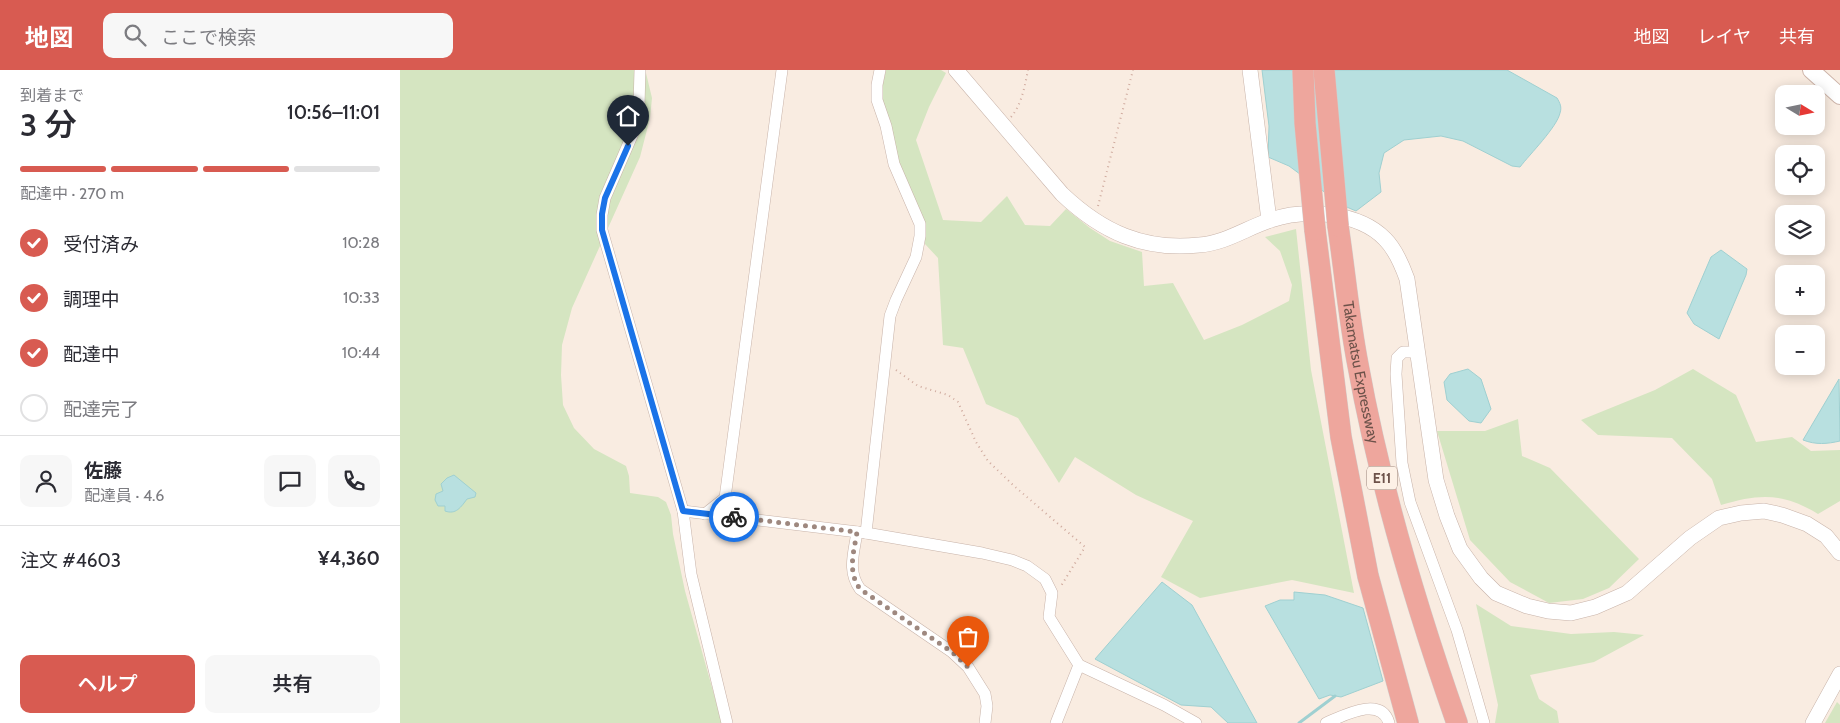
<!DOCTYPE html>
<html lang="ja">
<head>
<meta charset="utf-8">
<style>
	body { margin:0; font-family:Cabin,"Noto Sans JP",sans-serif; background:#f7f7f7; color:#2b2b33; height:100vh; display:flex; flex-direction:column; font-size:19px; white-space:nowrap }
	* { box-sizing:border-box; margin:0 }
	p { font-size:16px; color:#7c7c81 }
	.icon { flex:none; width:28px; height:28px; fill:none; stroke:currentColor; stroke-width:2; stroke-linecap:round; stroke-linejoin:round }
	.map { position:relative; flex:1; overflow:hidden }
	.panel { display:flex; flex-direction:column; background:#fff; width:400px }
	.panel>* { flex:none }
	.needle { width:32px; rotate:100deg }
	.buttons { position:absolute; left:1375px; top:15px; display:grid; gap:10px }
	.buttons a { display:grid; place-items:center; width:50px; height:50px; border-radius:10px; background:#fff; box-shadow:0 2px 12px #0003; font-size:25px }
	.pin { position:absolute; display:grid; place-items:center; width:42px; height:42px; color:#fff; margin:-51px -21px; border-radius:50% 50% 50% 0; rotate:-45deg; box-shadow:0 0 5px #0007 }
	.pin .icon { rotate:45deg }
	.courier { position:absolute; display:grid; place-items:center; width:50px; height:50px; margin:-25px; border:4px solid #1a73e8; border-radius:50%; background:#fff; color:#222; box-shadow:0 1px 6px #0007 }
	.overview em { font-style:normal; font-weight:600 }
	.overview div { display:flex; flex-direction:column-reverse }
	.overview { display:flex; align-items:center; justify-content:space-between; height:85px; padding:0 20px }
	h1 { font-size:32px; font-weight:600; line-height:38px }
	.bar { display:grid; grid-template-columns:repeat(4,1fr); gap:8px 5px; align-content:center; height:60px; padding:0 20px }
	.bar i { height:6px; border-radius:4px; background:#e1e1e2 }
	.bar .selected { background:#d85b51 }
	.bar p { grid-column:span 4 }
	.line { display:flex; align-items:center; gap:12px; padding:0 20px; border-top:1px solid #e1e1e2 }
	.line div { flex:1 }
	.round { display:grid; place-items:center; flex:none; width:52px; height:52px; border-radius:10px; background:#f7f7f7 }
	ol { padding:0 20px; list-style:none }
	li { display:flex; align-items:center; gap:15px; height:55px }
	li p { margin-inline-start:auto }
	li .icon { padding:5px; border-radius:50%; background:#d85b51; color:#fff; stroke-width:4 }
	li:last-child { color:#7c7c81 }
	li i { width:28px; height:28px; border:2px solid #e1e1e2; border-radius:50% }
	.primary-button { display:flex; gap:10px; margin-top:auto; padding:10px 20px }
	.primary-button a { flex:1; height:58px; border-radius:10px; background:#d85b51; color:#fff; font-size:20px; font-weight:600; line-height:58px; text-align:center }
	.primary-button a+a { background:#f7f7f7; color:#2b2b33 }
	header { display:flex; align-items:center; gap:30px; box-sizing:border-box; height:70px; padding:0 25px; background:#d85b51; color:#fff }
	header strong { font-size:24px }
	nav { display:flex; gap:28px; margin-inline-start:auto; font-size:18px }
	.search { width:350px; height:45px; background:#f7f7f7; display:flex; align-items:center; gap:12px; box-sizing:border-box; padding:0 18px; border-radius:10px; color:#7c7c81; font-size:19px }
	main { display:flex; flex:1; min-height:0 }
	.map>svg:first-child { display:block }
</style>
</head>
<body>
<header>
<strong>地図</strong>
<div class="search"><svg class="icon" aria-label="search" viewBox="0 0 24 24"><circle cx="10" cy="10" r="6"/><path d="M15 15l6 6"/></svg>ここで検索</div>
<nav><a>地図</a><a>レイヤ</a><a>共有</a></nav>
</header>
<main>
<section class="panel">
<div class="overview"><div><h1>3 分</h1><p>到着まで</p></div><em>10:56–11:01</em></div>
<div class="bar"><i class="selected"></i><i class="selected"></i><i class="selected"></i><i></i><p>配達中 · 270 m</p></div>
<ol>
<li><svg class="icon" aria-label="check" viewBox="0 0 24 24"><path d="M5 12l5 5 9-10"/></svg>受付済み<p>10:28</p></li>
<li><svg class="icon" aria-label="check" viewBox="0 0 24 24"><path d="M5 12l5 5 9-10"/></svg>調理中<p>10:33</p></li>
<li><svg class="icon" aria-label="check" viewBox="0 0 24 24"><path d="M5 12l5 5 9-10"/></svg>配達中<p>10:44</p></li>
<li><i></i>配達完了</li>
</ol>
<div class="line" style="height:90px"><a class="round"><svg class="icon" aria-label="person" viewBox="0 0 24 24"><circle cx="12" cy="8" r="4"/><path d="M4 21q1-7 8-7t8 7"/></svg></a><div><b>佐藤</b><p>配達員 · 4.6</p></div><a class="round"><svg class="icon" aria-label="chat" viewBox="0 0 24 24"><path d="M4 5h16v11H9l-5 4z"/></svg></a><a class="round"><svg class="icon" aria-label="phone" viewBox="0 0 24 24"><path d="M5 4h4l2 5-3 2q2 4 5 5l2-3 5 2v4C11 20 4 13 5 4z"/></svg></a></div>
<div class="line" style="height:65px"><div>注文 #4603</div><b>¥4,360</b></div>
<div class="primary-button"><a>ヘルプ</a><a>共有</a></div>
</section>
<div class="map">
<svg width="1440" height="653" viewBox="0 0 1440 653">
	<rect width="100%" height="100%" fill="#f9ece1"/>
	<g fill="#d5e5c1">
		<polygon points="0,0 244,0 246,3 252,28 250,48 240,87 172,238 162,275 161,305 163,335 174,358 194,379 226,396 229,406 230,423 258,427 266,432 271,445 273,464 285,521 322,653 0,653"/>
		<polygon points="486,0 541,0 546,3 529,37 516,70 543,150 581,152 607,126 625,155 650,156 666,139 690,158 710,171 742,182 744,216 773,213 804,270 842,255 889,231 892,215 880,181 865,167 896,159 911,300 954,523 892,510 800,528 761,507 793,451 736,425 675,387 659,413 618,348 586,334 563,278 543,275 538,188 525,174 523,151 499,93 480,27"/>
		<path d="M 1293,299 L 1336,325 L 1356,372 L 1392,367 L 1411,381 L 1440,380 L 1440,431 L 1418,444 C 1384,423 1360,423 1321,435 L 1312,409 L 1272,368 L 1198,365 L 1181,350 L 1255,320 Z"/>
		<polygon points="1118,349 1122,386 1150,398 1239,489 1209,518 1183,529 1149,533 1110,512 1070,470 1037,361 1085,361"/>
		<polygon points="1076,534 1111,556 1171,564 1214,562 1244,565 1194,592 1130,605 1139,629 1157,641 1159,653 1095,653 1098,635"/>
		<polygon points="1437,632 1440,635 1440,653 1425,653"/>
	</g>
	<g fill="#b8e0e0" stroke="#9fd0d1">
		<path d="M 862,0 L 1107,0 L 1157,28 C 1160,33 1162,37 1160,43 C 1157,57 1130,84 1120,97 L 1112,96 L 1063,71 L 1041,66 L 1004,70 L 984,83 L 979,103 L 981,122 L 956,141 L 942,135 L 889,96 L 868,87 L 869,56 Z"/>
		<polygon points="1321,180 1347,199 1346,205 1319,269 1294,254 1287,243 1311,187"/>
		<polygon points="1068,299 1081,309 1091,339 1081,353 1069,351 1047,330 1044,312 1050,304"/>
		<path d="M 1439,309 L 1440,371 C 1427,374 1416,375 1403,370 Z"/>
		<path d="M 54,405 L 76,423 L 75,427 L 67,429 C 61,437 56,445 45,441 L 45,436 L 38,436 L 35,430 L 36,424 L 43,421 L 41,414 L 47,408 Z"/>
		<polygon points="762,512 792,535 857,653 828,653 811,637 781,635 695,589"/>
		<polygon points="894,522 925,525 963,538 983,611 941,627 930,625 919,629 865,536 880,530 894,530"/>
	</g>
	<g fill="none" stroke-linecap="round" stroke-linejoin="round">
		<polyline stroke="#9fd0d1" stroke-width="3" points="899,653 935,626"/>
		<g stroke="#c8b3a9" stroke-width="12">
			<g id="minor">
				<polyline points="240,0 239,35 234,61 205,128 202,145 202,160 283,441 291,504 327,653"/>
				<polyline points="1017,282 1003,282 997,288 996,304 1002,393 1010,432 1057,560 1084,653"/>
				<polyline points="283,441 466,463 582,483 612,490 627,496 645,509 652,523 649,547 679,595 764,635 796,653"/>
				<polyline points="305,444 325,428 382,0"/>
				<path d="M 457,462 C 454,483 447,501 460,519 L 552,582 L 568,597 L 585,624 L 587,636 L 585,653"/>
				<polyline points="466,463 490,246 496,230 516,187 520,166 520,154 494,94 486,56 477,30 477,15 480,0"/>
				<polyline points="656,653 679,595"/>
				<path d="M 926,653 C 943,646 981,625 989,653"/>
			</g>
		</g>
		<g stroke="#c8b3a9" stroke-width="16">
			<g id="tertiary">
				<path d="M 556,0 L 662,124 C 702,162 744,181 799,175 C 826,173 846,158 871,150 C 905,138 959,142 985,169 C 996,180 1002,195 1007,209 L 1036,410 L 1047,446 L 1060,479 L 1081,508 L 1096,523 L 1127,536 L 1148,541 L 1171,543 L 1195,537 L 1227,523 L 1290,468 L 1319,448 L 1341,443 L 1364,441 L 1382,445 L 1407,454 L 1426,466 L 1440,483"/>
				<polyline points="850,0 869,150"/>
				<polyline points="1413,653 1440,604"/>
			</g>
		</g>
		<g stroke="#cdb4a9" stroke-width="18">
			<polyline id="secondary" points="1411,0 1440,26"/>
		</g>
		<g stroke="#d3cbc9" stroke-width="22">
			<g id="motorway">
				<path id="s1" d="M 938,156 C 945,203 949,249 958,295 C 980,417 1016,536 1057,653"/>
				<polyline points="915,160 941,367 968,506 1008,653"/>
			</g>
		</g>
		<g stroke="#d0ab9f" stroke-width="2" stroke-dasharray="1 4" stroke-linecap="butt">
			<path d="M 611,47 C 622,34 625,15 628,0"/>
			<polyline points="698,136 733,0"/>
			<polyline points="496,300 518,316 548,325 558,332 576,372 588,391 613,415 685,477 661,516"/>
		</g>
		<use href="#minor" stroke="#fff" stroke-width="11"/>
		<use href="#tertiary" stroke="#fff" stroke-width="15"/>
		<use href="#secondary" stroke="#fff" stroke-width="16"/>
		<use href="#motorway" stroke="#eea69d" stroke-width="21"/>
		<g stroke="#d3cbc9" stroke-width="22" stroke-linecap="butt">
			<g id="motorway-bridge">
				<polyline points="903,0 905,53 915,160"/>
				<polyline points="924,0 938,156"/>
			</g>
		</g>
		<use href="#motorway-bridge" stroke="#eea69d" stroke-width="21"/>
	</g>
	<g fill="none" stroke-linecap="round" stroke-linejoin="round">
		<path stroke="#9e887f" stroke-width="5" stroke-dasharray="0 9" d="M 334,447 L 457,462 C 454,482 447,501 460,519 L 552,582 L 568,597"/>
		<polyline stroke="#1a73e8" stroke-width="6" points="228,76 205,128 202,144 202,160 283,441 334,447"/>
	</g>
	<g text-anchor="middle" stroke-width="5" stroke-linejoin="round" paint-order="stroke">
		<rect fill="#fdf1e6" stroke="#988279" stroke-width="1" x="967" y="396.5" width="30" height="23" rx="4"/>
		<g font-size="14" font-weight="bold" fill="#6d524a">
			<text x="982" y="413">E11</text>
		</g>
		<g font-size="15" fill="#6d524a" stroke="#fdf1e6">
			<text dy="5" stroke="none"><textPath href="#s1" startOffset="148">Takamatsu Expressway</textPath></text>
		</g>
	</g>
</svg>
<div class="buttons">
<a><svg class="needle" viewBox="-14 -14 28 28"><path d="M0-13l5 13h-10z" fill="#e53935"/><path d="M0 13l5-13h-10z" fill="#7c7c81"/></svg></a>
<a><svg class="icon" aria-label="locate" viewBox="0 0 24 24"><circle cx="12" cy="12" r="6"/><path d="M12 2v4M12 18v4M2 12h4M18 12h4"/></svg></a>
<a><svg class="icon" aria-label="layers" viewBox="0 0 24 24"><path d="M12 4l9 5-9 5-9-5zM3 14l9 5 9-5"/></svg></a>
<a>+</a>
<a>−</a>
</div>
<div class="pin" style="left:568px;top:597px;background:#ea580c"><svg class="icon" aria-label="bag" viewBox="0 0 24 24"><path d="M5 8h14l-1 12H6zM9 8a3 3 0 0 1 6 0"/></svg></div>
<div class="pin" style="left:228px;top:76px;background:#1f2937"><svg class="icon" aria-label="home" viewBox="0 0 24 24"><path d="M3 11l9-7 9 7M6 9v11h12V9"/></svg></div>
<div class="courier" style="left:334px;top:447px"><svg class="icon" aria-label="bike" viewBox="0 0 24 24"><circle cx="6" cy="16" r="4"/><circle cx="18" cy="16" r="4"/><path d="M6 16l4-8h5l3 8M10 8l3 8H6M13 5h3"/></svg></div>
</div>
</main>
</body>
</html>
